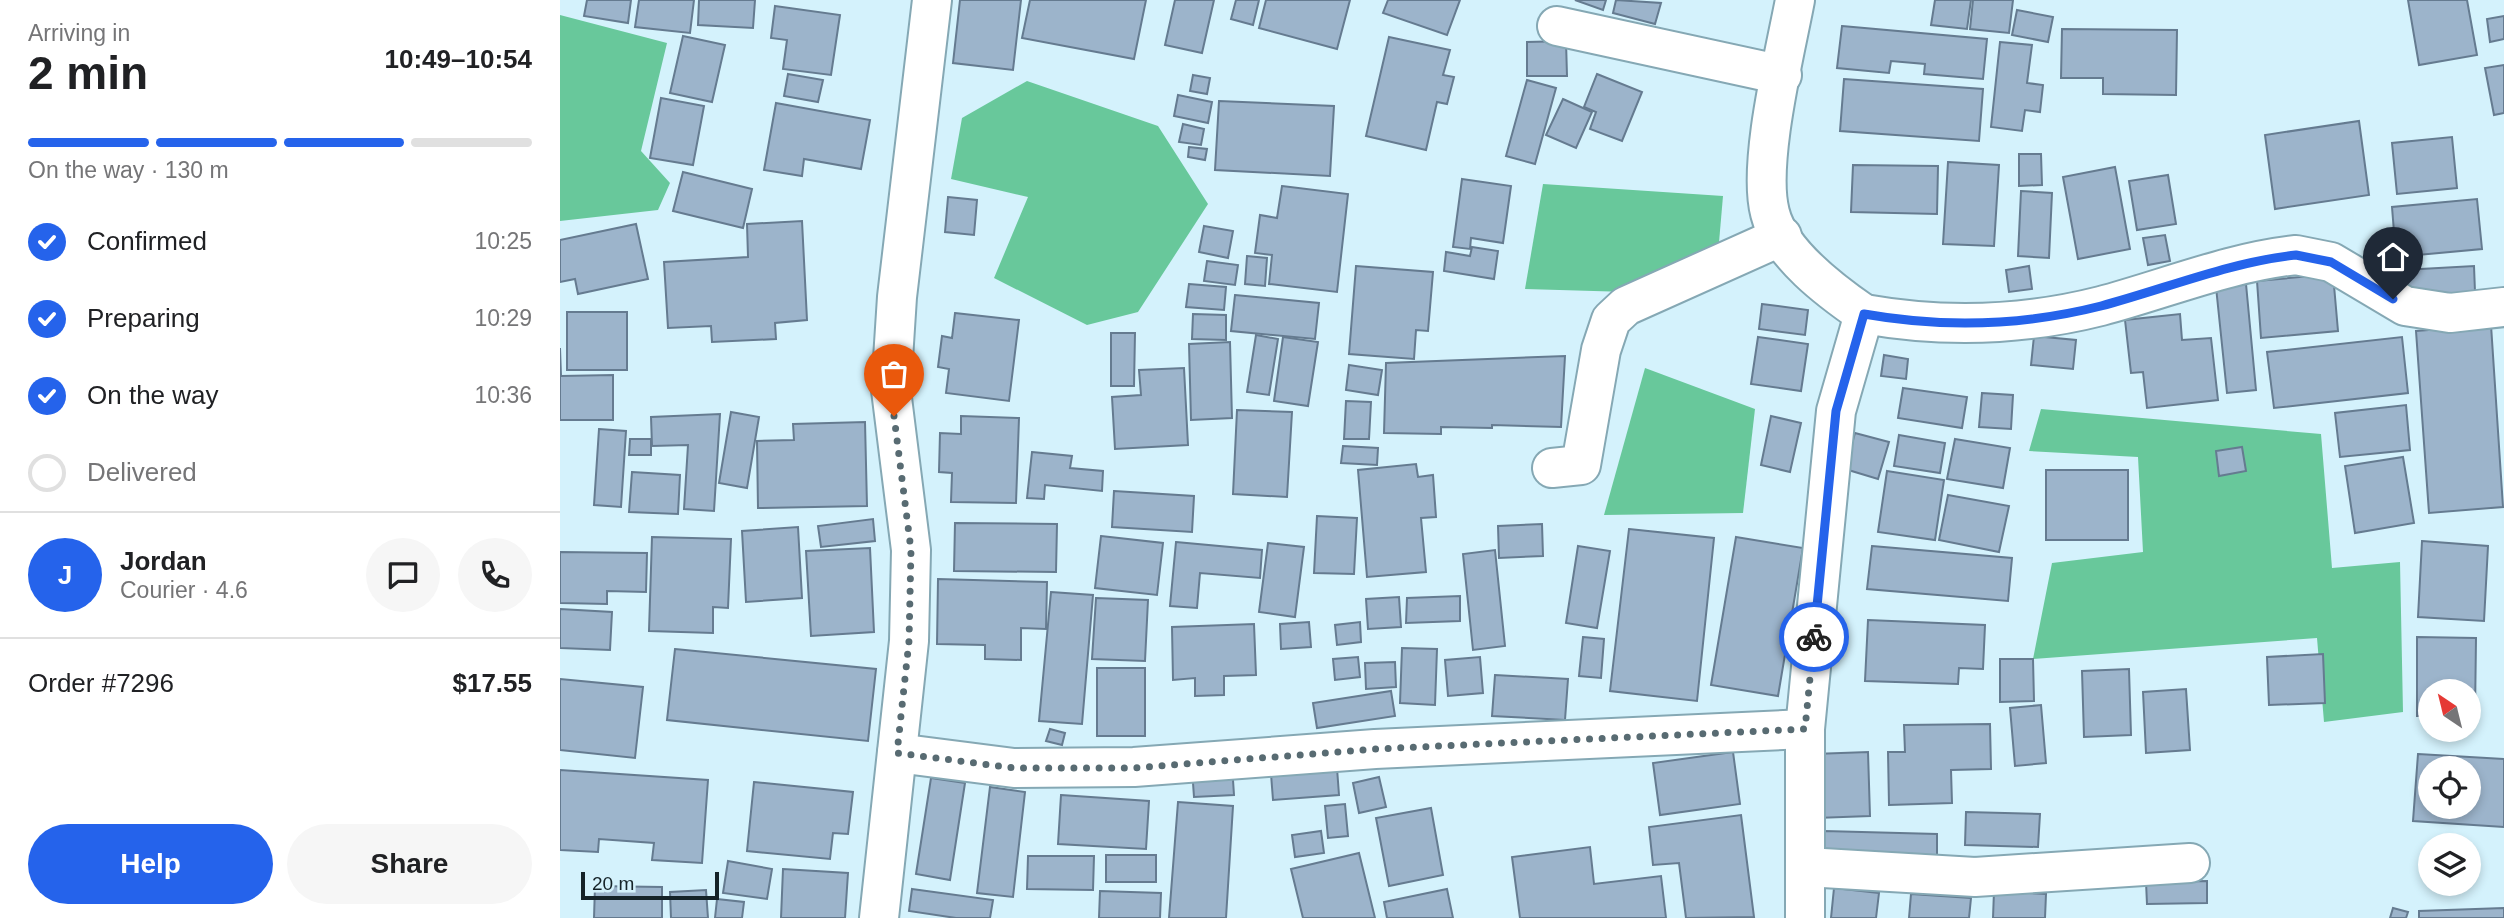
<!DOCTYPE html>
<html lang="en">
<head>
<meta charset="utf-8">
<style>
	body { margin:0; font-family:Arial,sans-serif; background:#f6f6f6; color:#202124; height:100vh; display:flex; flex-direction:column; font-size:26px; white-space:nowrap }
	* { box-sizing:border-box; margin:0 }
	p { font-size:23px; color:#757577 }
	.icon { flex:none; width:38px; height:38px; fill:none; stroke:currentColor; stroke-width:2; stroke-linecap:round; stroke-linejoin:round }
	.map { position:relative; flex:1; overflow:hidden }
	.sheet { display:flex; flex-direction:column; background:#fff; width:560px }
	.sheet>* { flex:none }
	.needle { width:46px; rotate:325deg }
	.controls { position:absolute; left:1858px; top:679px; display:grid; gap:14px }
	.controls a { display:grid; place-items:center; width:63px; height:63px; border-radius:50%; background:#fff; box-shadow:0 4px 10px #0003; font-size:35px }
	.scale { position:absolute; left:21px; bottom:18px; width:138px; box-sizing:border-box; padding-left:7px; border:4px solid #152328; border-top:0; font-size:19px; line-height:24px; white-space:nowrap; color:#152328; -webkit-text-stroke:5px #d4f2fc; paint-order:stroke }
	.pin { position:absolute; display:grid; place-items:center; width:60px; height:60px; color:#fff; margin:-72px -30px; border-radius:50% 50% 50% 0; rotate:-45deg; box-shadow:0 0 7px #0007 }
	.pin .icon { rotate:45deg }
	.courier { position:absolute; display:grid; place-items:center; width:70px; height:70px; margin:-35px; border:5px solid #2563eb; border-radius:50%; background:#fff; color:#222; box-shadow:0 2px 9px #0007 }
	.head em { font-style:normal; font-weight:700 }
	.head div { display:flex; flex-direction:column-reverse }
	.head { display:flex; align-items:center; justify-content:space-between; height:119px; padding:0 28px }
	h1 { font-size:46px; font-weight:700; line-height:52px }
	.bar { display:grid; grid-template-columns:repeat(4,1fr); gap:10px 7px; align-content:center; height:84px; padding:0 28px }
	.bar i { height:9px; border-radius:5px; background:#e0e0e0 }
	.bar .current { background:#2563eb }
	.bar p { grid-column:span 4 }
	.line { display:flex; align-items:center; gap:18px; padding:0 28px; border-top:2px solid #e0e0e0 }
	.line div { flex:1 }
	.round { display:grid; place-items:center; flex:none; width:74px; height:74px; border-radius:37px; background:#f6f6f6 }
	ol { padding:0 28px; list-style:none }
	li { display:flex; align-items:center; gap:21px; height:77px }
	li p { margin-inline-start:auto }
	li .icon { padding:7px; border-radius:50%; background:#2563eb; color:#fff; stroke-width:4 }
	li:last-child { color:#757577 }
	li i { width:38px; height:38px; border:4px solid #e0e0e0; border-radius:50% }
	.cta { display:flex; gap:14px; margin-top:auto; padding:14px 28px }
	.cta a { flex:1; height:80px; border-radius:42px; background:#2563eb; color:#fff; font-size:28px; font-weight:700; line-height:80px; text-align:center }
	.cta a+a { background:#f6f6f6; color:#202124 }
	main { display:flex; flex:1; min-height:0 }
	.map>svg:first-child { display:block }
</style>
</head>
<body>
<main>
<section class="sheet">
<div class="head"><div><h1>2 min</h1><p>Arriving in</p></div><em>10:49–10:54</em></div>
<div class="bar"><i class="current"></i><i class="current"></i><i class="current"></i><i></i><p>On the way · 130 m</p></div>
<ol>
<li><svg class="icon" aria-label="check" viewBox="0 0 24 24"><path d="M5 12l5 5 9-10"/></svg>Confirmed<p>10:25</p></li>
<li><svg class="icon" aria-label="check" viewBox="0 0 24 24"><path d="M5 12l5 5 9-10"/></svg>Preparing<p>10:29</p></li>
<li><svg class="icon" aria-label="check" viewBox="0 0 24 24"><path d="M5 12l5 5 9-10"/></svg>On the way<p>10:36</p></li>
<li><i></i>Delivered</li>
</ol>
<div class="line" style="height:126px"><b class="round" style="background:#2563eb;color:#fff">J</b><div><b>Jordan</b><p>Courier · 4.6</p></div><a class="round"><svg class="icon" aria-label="chat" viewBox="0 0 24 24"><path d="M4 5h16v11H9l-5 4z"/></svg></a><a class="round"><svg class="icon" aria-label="phone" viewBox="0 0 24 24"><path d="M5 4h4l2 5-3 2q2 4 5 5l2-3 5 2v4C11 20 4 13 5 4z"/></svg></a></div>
<div class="line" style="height:91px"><div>Order #7296</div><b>$17.55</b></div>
<div class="cta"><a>Help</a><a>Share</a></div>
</section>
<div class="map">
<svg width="1944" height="918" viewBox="0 0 1944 918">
	<rect width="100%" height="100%" fill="#d4f2fc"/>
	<g fill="#68c89b">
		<polygon points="0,15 107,43 81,151 110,183 98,210 0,221"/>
		<polygon points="467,81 598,126 648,204 578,312 527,325 434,278 468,197 391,179 402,118"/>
		<polygon points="983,184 1163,196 1158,254 1068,292 965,289"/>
		<polygon points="1085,368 1195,409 1183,513 1044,515"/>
		<polygon points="1481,409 1761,434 1772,568 1840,562 1843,712 1764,722 1757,638 1473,659 1492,563 1583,552 1578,457 1469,451"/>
	</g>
	<g fill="#9cb4cb" stroke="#657b90" stroke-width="2" fill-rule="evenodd">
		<polygon points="27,0 71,0 68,23 24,16"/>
		<polygon points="79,0 134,0 130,33 75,27"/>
		<polygon points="139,0 195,0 193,28 138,25"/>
		<polygon points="400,0 461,0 453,70 393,63"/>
		<polygon points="470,0 586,0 574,59 462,38"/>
		<polygon points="615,0 654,0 642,53 605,45"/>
		<polygon points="676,0 699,0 693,25 671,19"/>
		<polygon points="706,0 790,0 777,49 699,28"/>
		<polygon points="828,0 900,0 887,35 823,13"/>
		<polygon points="1015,0 1046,0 1043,10"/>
		<polygon points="1056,0 1101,3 1095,24 1053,13"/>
		<polygon points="1375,0 1411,0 1407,29 1371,25"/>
		<polygon points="1413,0 1453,0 1449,33 1410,29"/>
		<polygon points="1848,0 1907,0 1917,55 1859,65"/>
		<polygon points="215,6 280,15 271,75 223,69 227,40 211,38"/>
		<polygon points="1457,10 1493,17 1488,42 1452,35"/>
		<polygon points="1944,16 1944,39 1930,42 1927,19"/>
		<polygon points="1282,26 1427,39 1423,79 1364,74 1365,64 1331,61 1329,73 1277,68"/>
		<polygon points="1502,29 1617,30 1616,95 1543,94 1543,78 1501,78"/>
		<polygon points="123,36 165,45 152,102 110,93"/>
		<polygon points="829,37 890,50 883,75 894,77 887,104 877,102 866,150 806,136"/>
		<polygon points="1006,41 1007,76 967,76 967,42"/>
		<polygon points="1440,42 1472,45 1467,83 1483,85 1480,112 1465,110 1462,131 1431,127"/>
		<polygon points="1944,65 1944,113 1934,115 1925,68"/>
		<polygon points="228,74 263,80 258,102 224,96"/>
		<polygon points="1037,74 1082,92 1062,141 1030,129 1036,112 1024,107"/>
		<polygon points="633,75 650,78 647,94 630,91"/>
		<polygon points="1284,79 1423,89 1419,141 1280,131"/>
		<polygon points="967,80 996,88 975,164 946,156"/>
		<polygon points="618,95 652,102 648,123 614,116"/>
		<polygon points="101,98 144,106 133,165 90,158"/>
		<polygon points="1003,99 1032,112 1016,148 986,135"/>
		<polygon points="659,101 774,106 770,176 655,170"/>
		<polygon points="216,103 310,120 301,169 244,159 242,176 204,170"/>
		<polygon points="1799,121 1809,195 1715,209 1705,135"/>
		<polygon points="623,124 644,129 641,145 619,142"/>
		<polygon points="1892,137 1897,188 1837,194 1832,143"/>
		<polygon points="629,147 647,149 645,160 628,157"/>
		<polygon points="1459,154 1481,154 1482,185 1459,186"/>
		<polygon points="1388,162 1439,165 1434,246 1383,244"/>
		<polygon points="1293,165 1378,166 1377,214 1291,212"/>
		<polygon points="1555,167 1570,249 1518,259 1503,177"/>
		<polygon points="123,172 192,189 183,228 113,211"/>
		<polygon points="1608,175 1616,224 1577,230 1569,181"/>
		<polygon points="902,179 951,186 943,243 911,238 910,249 893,247"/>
		<polygon points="722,186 788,194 777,292 709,284 712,255 695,253 700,215 717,218"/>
		<polygon points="1461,191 1492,193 1489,258 1458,256"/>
		<polygon points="388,197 417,200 414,235 385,232"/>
		<polygon points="1917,199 1922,249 1836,257 1832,207"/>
		<polygon points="242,221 247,320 215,323 216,339 152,342 151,326 108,328 104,262 188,257 187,224"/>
		<polygon points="76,224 88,279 18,294 15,279 0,282 0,240"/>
		<polygon points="644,226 673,231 668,258 639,252"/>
		<polygon points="1605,235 1610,261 1588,265 1583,238"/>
		<polygon points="912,247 938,251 934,279 884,271 886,252 910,256"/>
		<polygon points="687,256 707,258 705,286 685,284"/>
		<polygon points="647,261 678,265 675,285 644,281"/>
		<polygon points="796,266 873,272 868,331 856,330 854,359 789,354"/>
		<polygon points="1469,266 1472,289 1449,292 1446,270"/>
		<polygon points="1914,266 1915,292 1845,297 1843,270"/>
		<polygon points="1773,274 1778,331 1701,338 1697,281"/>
		<polygon points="629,284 666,287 664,310 626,307"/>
		<polygon points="1686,284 1696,390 1667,393 1656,287"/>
		<polygon points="675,295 759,303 755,339 671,331"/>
		<polygon points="1202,304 1248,310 1245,335 1199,329"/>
		<rect x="7" y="312" width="60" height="58"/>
		<polygon points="395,313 459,320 449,401 386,393 389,369 378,367 382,336 392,338"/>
		<polygon points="633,314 666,315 666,340 632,339"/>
		<polygon points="1620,314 1622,340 1651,338 1658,400 1587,408 1583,372 1571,373 1565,320"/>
		<polygon points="1931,325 1943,507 1869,513 1856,331"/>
		<polygon points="551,333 575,333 574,386 551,386"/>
		<polygon points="696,335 718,339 709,395 687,392"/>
		<polygon points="1474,336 1516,340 1513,369 1471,365"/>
		<polygon points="723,337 758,342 748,406 714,401"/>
		<polygon points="1198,337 1248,344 1241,391 1191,384"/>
		<polygon points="1842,337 1848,393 1714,408 1707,352"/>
		<polygon points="670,342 672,418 631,420 629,344"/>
		<polygon points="0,348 1,376 53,375 53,420 0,420"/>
		<polygon points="1324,355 1348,359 1346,379 1321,376"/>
		<polygon points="1005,356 1001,427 932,425 932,428 881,427 881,434 824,433 826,363"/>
		<polygon points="789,365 822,370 818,395 786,390"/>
		<polygon points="624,368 628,445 555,449 552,397 581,395 579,370"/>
		<polygon points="1343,388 1407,397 1402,428 1338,418"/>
		<polygon points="1422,393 1453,395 1451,429 1419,427"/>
		<polygon points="786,401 811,402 809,439 784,439"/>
		<polygon points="1846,405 1850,450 1780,457 1775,413"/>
		<polygon points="677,410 732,412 727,497 673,494"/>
		<polygon points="171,412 199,417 187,488 159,483"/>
		<polygon points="160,414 154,511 124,509 128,445 92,446 91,417"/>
		<polygon points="401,416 459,418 456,503 391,502 392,473 379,472 380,433 401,434"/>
		<polygon points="1211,416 1241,423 1230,472 1201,465"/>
		<polygon points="305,422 307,506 198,508 197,441 234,440 233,424"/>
		<polygon points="39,429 66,431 61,507 34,505"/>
		<polygon points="1295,433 1329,442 1318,479 1285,469"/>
		<polygon points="1339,435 1385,443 1380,473 1334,466"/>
		<polygon points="70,439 91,439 91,455 69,455"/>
		<polygon points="1395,439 1450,448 1443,488 1387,479"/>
		<polygon points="783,446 818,448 817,465 781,463"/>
		<polygon points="1682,447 1686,471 1659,476 1656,451"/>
		<polygon points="472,452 512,456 510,468 543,471 542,491 485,485 484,499 467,498"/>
		<polygon points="1843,457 1854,523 1795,533 1785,466"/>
		<polygon points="856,464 858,477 873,475 876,517 861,518 866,572 807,577 798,470"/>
		<rect x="1486" y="470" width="82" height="70"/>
		<polygon points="1327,471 1384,480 1375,540 1318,532"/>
		<polygon points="72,472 120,475 118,514 69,512"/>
		<polygon points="554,491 634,496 632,532 552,527"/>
		<polygon points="1388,495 1449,506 1439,552 1379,540"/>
		<polygon points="757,516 797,518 794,574 754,573"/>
		<polygon points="313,519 315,541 261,547 258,526"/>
		<polygon points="395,523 497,524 496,572 394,571"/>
		<polygon points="982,524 983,556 939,558 938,526"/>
		<polygon points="238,527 242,598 186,602 182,531"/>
		<polygon points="1069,529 1154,538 1137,701 1050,691"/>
		<polygon points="541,536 603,543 597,595 535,588"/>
		<polygon points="92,537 171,539 168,608 153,607 153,633 89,631"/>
		<polygon points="1176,537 1243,548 1218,696 1151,685"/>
		<polygon points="1862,541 1928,546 1924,621 1858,617"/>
		<polygon points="616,542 702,550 700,578 640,573 637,608 610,606"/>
		<polygon points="708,543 744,547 735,617 699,612"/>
		<polygon points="1018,546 1050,551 1037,628 1006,623"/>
		<polygon points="1312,546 1452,558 1448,601 1307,589"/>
		<polygon points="310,548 314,632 251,636 246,551"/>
		<polygon points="935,550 945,646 913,650 903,554"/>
		<polygon points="0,552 87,553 86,592 47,591 47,604 0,603"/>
		<polygon points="378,579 487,582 486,629 461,628 461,660 425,659 425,645 377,644"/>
		<polygon points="491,592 533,595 522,724 479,721"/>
		<polygon points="900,596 900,621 846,623 847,598"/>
		<polygon points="839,597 841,627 808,629 806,599"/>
		<polygon points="536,598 588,600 585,661 532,659"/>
		<polygon points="0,609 52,612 50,650 0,648"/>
		<polygon points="1308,620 1425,625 1423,669 1399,668 1398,684 1305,681"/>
		<polygon points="749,622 751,647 721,649 720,624"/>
		<polygon points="800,622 801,642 777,645 775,625"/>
		<polygon points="694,624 696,675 664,676 664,695 635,696 635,678 613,680 612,627"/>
		<polygon points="1023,637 1044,639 1041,678 1019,676"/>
		<polygon points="1857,637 1916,638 1915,715 1909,716 1909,691 1871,691 1871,716 1857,716"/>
		<polygon points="842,648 877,649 875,705 840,703"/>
		<polygon points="115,649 316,669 308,741 107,720"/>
		<polygon points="1763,654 1765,703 1709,705 1707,657"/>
		<polygon points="798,657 800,677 775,680 773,659"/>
		<polygon points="920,657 923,693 888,696 885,660"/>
		<polygon points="1440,659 1473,659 1474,701 1440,702"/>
		<polygon points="835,662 836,687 806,689 805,663"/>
		<rect x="537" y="668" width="48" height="68"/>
		<polygon points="1569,669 1571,735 1524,737 1522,671"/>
		<polygon points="935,675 1008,679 1005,720 932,716"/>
		<polygon points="0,679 83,687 75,758 0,750"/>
		<polygon points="1626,689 1630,750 1586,753 1583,692"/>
		<polygon points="831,691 835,716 757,728 753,703"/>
		<polygon points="1481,705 1486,763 1455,766 1450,708"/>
		<polygon points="1430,724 1431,769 1391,770 1392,803 1329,805 1328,752 1345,752 1344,725"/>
		<polygon points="490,729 505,733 502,745 486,741"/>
		<polygon points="1173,752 1180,804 1100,815 1093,763"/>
		<polygon points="1308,752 1310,816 1256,818 1254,754"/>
		<path d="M 1858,754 L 1944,759 L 1944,827 L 1853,821 ZM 1871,768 L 1909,768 L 1909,807 L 1871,807 Z"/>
		<polygon points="672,765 674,795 634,797 632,769"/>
		<polygon points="777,768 779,795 713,800 711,774"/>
		<polygon points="0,770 148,780 142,863 92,860 94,843 39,839 38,852 0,850"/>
		<polygon points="819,777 826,807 799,813 793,783"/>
		<polygon points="371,778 405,783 390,880 356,874"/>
		<polygon points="194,782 293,792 288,834 273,833 270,859 187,851"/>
		<polygon points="430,787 465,792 453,897 417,893"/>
		<polygon points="501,795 589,801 586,849 498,844"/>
		<polygon points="618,802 673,806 666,918 609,918"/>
		<polygon points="785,804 788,836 768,838 765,806"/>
		<polygon points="871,808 883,875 829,886 816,818"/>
		<polygon points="1406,812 1480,814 1478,847 1405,845"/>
		<polygon points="1181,815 1194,917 1126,918 1119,863 1093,865 1089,827"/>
		<polygon points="761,831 764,853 735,857 732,835"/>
		<polygon points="1264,831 1377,834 1377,860 1263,856"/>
		<polygon points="1030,847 1034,884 1101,876 1106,918 960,918 952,857"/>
		<polygon points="799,853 815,918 743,918 731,869"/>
		<rect x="546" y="855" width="50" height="27"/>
		<polygon points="468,856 534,856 533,890 467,889"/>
		<polygon points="168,861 212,869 207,899 163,893"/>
		<polygon points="223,869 288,873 285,918 221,918"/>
		<polygon points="1647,881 1647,903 1587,904 1586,882"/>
		<polygon points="35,886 102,887 102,918 34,918"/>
		<polygon points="1274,888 1319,893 1316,918 1271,918"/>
		<polygon points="352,889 433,900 430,918 396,918 349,911"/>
		<polygon points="887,889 893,918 827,918 824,902"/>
		<polygon points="146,890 148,918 111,918 110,892"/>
		<polygon points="540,891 601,893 600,918 539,918"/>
		<polygon points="1434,891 1486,894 1485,918 1433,918"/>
		<polygon points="1351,894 1411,898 1409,918 1349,918"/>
		<polygon points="157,899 184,902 182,918 155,918"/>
		<polygon points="1833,908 1848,912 1846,918 1830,918"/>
		<polygon points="1944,908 1944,918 1859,918 1859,911"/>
	</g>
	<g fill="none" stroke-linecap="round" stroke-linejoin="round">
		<g stroke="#85a8b4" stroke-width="42">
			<g id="street">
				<path d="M 1235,0 C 1225,53 1197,164 1210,213 C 1220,254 1272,292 1304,314 L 1276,411 L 1245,729 L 1245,918"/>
				<polyline points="997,26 1222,75"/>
				<path d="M 1304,314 C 1383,328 1462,326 1541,306 C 1605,289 1670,262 1736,255 L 1771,262 L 1845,306 L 1890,313 L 1944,307"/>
				<polyline points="992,468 1021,465 1041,350 1051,320 1066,306 1222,236"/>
				<polyline points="337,753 454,768 574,767 815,749 1245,729"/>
				<polyline points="1246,867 1415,877 1630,863"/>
				<polyline points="319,918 349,641 351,550 331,390 337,297 372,0"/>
			</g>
		</g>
		<use href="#street" stroke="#fff" stroke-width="38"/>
	</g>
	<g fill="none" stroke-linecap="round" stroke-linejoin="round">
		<polyline stroke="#586b72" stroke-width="7" stroke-dasharray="0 12.6" points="334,416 351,550 349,641 337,753 454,768 574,768 815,749 1245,729 1254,637"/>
		<path stroke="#2563eb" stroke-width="9" d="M 1254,637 L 1276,411 L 1304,314 C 1383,328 1462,326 1541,306 C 1605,289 1670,262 1736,255 L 1771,262 L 1833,299"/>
	</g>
</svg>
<div class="controls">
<a><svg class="needle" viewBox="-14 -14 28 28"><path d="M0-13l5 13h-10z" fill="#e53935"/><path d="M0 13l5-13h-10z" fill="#757577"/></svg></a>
<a><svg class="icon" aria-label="locate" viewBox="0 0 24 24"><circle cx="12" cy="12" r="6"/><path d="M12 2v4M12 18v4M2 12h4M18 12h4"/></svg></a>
<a><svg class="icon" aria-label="layers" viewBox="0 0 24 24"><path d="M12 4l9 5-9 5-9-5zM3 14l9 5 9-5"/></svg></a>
</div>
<div class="scale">20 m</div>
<div class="pin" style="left:334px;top:416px;background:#ea580c"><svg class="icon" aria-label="bag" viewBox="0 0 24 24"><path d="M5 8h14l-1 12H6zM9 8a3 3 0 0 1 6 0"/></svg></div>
<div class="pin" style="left:1833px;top:299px;background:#1f2937"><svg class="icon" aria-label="home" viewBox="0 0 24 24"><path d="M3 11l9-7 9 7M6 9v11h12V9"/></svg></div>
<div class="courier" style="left:1254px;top:637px"><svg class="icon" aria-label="bike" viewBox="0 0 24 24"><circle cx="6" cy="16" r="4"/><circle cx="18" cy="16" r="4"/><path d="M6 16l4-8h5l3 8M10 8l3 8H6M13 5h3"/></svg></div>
</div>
</main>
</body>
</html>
